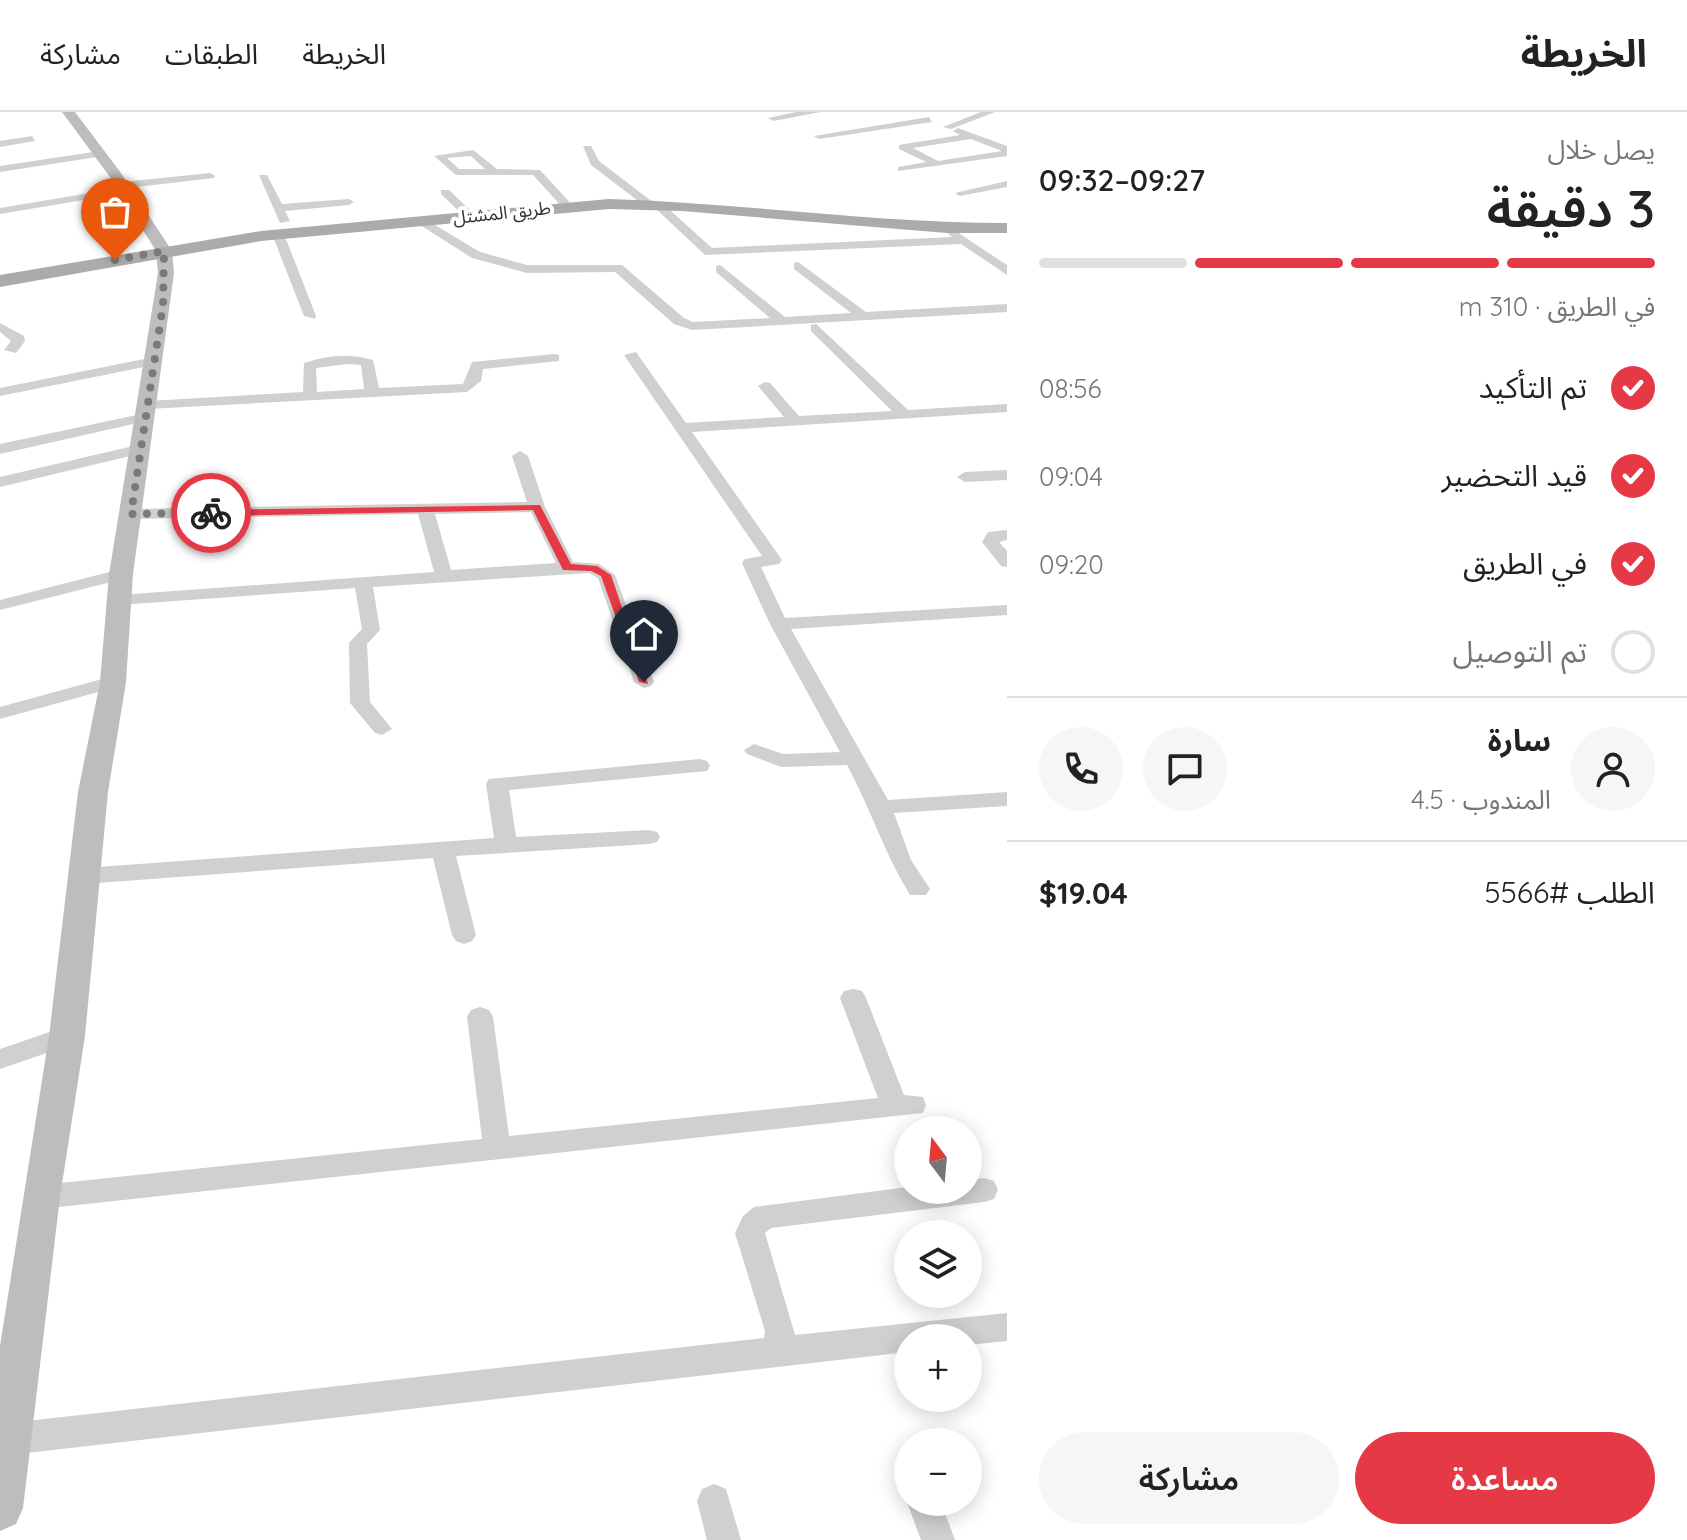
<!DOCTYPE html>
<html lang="ar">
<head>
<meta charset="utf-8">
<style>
	body { margin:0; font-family:Quicksand,"Noto Sans Arabic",sans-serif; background:#f6f6f6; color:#222; direction:rtl; height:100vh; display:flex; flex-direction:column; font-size:30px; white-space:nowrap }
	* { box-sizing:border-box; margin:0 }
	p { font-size:26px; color:#767676 }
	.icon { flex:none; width:44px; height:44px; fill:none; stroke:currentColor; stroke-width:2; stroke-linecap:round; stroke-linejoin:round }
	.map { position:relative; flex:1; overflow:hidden; direction:ltr }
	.panel { display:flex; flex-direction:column; background:#fff; width:680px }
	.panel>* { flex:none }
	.needle { width:52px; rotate:344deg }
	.controls { position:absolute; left:894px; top:1004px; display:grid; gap:16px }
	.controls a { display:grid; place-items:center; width:88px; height:88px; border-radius:50%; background:#fff; box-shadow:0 4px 20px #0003; font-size:40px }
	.pin { position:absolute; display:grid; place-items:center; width:68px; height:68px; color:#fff; margin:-82px -34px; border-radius:50% 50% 50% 0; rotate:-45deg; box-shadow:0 0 8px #0007 }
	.pin .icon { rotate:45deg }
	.courier { position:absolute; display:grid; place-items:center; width:80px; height:80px; margin:-40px; border:6px solid #e63946; border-radius:50%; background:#fff; color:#222; box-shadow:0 2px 10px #0007 }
	.summary em { font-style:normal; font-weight:600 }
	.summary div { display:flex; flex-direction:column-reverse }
	.summary { display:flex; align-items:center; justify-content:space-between; height:136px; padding:0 32px }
	h1 { font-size:52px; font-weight:600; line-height:60px }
	.bar { display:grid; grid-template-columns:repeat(4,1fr); gap:12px 8px; align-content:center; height:96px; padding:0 32px }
	.bar i { height:10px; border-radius:6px; background:#e0e0e0 }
	.bar .on { background:#e63946 }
	.bar p { grid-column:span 4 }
	.line { display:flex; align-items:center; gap:20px; padding:0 32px; border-top:2px solid #e0e0e0 }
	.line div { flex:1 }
	.round { display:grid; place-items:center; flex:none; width:84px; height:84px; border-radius:42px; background:#f6f6f6 }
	ol { padding:0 32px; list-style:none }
	li { display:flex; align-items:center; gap:24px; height:88px }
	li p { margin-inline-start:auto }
	li .icon { padding:8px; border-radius:50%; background:#e63946; color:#fff; stroke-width:4 }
	li:last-child { color:#767676 }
	li i { width:44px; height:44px; border:4px solid #e0e0e0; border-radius:50% }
	.action { display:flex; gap:16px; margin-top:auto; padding:16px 32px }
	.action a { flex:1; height:92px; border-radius:48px; background:#e63946; color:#fff; font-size:32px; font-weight:600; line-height:92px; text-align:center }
	.action a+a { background:#f6f6f6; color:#222 }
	header { display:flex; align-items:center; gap:48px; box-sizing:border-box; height:112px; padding:0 40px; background:#fff; border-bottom:2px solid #e0e0e0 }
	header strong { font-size:38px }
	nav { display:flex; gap:44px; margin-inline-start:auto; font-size:28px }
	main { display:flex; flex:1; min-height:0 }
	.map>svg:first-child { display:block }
</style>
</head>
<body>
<header>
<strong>الخريطة</strong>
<nav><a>الخريطة</a><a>الطبقات</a><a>مشاركة</a></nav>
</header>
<main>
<section class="panel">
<div class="summary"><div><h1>3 دقيقة</h1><p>يصل خلال</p></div><em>09:27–09:32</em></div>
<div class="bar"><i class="on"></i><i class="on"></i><i class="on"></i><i></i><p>في الطريق · 310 m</p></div>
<ol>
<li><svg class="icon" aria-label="check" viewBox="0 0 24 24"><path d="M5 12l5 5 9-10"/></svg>تم التأكيد<p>08:56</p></li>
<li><svg class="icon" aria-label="check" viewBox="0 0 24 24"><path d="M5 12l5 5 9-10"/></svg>قيد التحضير<p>09:04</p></li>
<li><svg class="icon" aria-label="check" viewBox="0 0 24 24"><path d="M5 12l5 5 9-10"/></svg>في الطريق<p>09:20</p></li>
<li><i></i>تم التوصيل</li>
</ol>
<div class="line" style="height:144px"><a class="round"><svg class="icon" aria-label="person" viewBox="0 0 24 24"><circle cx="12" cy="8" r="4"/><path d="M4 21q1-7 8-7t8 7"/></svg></a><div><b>سارة</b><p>المندوب · 4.5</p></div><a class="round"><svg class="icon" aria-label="chat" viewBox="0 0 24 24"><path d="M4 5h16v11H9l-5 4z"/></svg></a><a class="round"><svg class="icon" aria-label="phone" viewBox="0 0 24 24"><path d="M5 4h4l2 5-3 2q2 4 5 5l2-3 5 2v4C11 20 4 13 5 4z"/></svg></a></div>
<div class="line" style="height:104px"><div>الطلب #5566</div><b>$19.04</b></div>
<div class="action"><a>مساعدة</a><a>مشاركة</a></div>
</section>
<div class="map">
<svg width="1007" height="1428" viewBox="0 0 1007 1428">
	<rect width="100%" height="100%" fill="#fff"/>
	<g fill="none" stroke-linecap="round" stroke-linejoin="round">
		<g fill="#d0d0d0" fill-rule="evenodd">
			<polygon points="796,0 821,0 773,9 768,6"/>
			<polygon points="981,0 995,0 951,17 943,15"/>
			<polygon points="929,5 932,10 819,27 814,24"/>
			<path d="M 958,16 L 1007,34 L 1007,44 L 898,59 L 898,55 L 926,50 L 899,37 L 899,33 L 960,23 L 953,19 ZM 971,27 L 1002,39 L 938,49 L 913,36 Z"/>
			<polygon points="32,24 35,29 0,35 0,29"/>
			<polygon points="583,34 591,34 599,49 654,91 662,91 712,136 952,125 945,119 951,116 1007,153 1007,163 961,132 705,143 654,95 646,95 591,53"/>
			<path d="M 473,38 L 497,57 L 540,58 L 574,95 L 564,97 L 533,63 L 456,63 L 434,44 ZM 471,44 L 485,57 L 459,57 L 447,46 Z"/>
			<polygon points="100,39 104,40 104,44 0,60 0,54"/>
			<polygon points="210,61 215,64 214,66 128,76 130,78 125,81 0,102 0,96 120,76 117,73 122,70"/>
			<polygon points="259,63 267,63 282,92 349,87 354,90 349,93 285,99 290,109 280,111"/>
			<polygon points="1007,69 1007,75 960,84 955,81"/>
			<polygon points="441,78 449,78 474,102 474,106 466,106 441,82"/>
			<polygon points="417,107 425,107 480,140 527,153 622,153 684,206 693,210 770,206 716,160 716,154 720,153 785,205 851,201 794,157 794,151 798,150 866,200 1007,192 1007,200 692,218 674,212 615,160 527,161 472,146 417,111"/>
			<polygon points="278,119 284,122 316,204 315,207 304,204 272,122"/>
			<polygon points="0,211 24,224 25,229 16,241 4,238 11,229 0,220"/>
			<path d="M 816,212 L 908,298 L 1007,292 L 1007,300 L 692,320 L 782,448 L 779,452 L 761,455 L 785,506 L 1007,493 L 1007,503 L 791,517 L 888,688 L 1007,680 L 1007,694 L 894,701 L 911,748 L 930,777 L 926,783 L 910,783 C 884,741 870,695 847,653 L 781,655 L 747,642 L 744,638 L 754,632 L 783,642 L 840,640 L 770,512 L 742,451 L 745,447 L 762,444 L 624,243 L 636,240 L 686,311 L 784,305 L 758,274 L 765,270 L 770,271 L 799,304 L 892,299 L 811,219 L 811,213 Z"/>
			<path d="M 554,242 L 559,243 L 559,249 L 483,257 L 481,269 L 467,280 L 148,297 L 141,293 L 148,289 L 303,280 L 304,251 C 327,243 350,241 373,248 L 379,276 L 463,272 L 472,250 ZM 347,252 L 361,253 L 364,277 L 317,280 L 316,256 Z"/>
			<polygon points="154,245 159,246 159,252 0,284 0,276"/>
			<polygon points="146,301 153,305 151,308 0,342 0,332"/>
			<polygon points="142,332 150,337 147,340 0,375 0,365"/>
			<path d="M 520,339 L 528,344 L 545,395 L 573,450 L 599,452 L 615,463 L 654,570 L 651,574 L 644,576 L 634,570 L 598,466 L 589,461 L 373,475 L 380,518 L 367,532 L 370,590 L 392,617 L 382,623 L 375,621 L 350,591 L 349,531 L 362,517 L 355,476 L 119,493 L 110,488 L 119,483 L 434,460 L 418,402 L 131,407 L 123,402 L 131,397 L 527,390 L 512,344 ZM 531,400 L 556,451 L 451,458 L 435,402 Z"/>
			<polygon points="1007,358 1007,368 965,370 957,365 965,360"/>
			<polygon points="1007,418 1007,428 999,430 1007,439 1007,455 1001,454 982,430 988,420"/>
			<polygon points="121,457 127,458 130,462 127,466 0,498 0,488"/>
			<polygon points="113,564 123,570 120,574 0,607 0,595"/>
			<polygon points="700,647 707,649 710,654 707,659 509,678 516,725 649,718 657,720 660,725 657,730 649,732 456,744 476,823 472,829 464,832 456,829 452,823 433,746 84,772 76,770 73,764 76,758 84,756 494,726 486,672 489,667"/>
			<polygon points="853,877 862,879 866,886 904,983 923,985 926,993 923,1001 41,1097 31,1094 27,1085 31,1076 41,1073 482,1027 467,905 471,898 480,895 489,898 493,905 509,1024 878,986 840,886 844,879"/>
			<polygon points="67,914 76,917 80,924 76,931 0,957 0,937"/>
			<polygon points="984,1066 994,1069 998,1078 994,1087 984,1090 771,1116 765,1121 795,1223 1007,1201 1007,1229 968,1233 968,1226 908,1226 908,1240 9,1343 0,1339 0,1315 9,1311 764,1226 765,1219 735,1121 743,1104 754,1095 908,1075 908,1078 968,1078 968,1068"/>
			<polygon points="714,1372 726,1377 741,1428 707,1428 697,1389 702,1377"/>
			<polygon points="908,1388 908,1390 941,1390 955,1428 921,1428 907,1390"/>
		</g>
		<polygon fill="#bdbdbd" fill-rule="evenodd" points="62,0 75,0 121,61 172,139 174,161 133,462 126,570 108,680 85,924 60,1085 23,1396 16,1412 0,1419 0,1234 49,924 78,680 100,570 109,462 158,161 156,139 110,65"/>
		<path fill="#ababab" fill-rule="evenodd" d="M 609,87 C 742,91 874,111 1007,111 L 1007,121 L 947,121 L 682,99 L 609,97 L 261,129 L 0,175 L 0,163 L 261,119 Z"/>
	</g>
	<polygon fill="#e63946" points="540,393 571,452 597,454 611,463 648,572 639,570 601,464 591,459 563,458 533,398 211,404 206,401 211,398"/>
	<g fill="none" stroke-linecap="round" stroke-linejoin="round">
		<polyline stroke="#7a7a7a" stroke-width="8" stroke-dasharray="0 14.4" points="115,148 164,139 163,193 131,402 211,401"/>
	</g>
	<g text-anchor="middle" stroke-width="8" stroke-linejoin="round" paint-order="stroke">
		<g font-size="18" fill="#333" stroke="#fff">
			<text transform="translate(502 101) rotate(-6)" y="6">طريق المشتل</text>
		</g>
	</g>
</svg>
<div class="controls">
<a><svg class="needle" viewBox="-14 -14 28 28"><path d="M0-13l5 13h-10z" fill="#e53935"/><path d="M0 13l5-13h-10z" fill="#767676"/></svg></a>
<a><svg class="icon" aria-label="layers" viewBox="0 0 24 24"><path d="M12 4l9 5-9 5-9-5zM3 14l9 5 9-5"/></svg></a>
<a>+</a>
<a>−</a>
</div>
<div class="pin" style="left:115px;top:148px;background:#ea580c"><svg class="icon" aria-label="bag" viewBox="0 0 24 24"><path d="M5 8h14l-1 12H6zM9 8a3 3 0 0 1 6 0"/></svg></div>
<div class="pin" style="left:644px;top:570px;background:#1f2937"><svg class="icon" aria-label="home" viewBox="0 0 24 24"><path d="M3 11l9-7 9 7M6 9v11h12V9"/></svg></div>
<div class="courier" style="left:211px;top:401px"><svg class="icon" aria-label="bike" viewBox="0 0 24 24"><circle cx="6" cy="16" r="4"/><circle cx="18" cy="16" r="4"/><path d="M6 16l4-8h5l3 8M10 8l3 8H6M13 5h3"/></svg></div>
</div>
</main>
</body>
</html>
